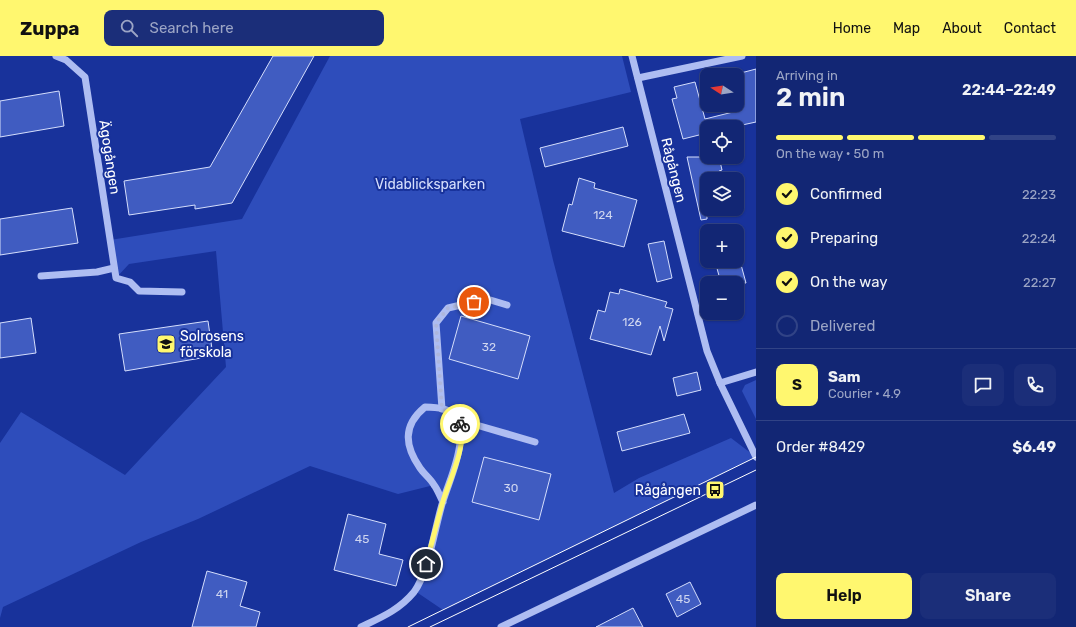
<!DOCTYPE html>
<html lang="en">
<head>
<meta charset="utf-8">
<style>
	body { margin:0; font-family:Rubik,sans-serif; background:#1b2e79; color:#f1f3f6; height:100vh; display:flex; flex-direction:column; font-size:15px; white-space:nowrap }
	* { box-sizing:border-box; margin:0 }
	p { font-size:13px; color:#9ca5c5 }
	.icon { flex:none; width:22px; height:22px; fill:none; stroke:currentColor; stroke-width:2; stroke-linecap:round; stroke-linejoin:round }
	.map { position:relative; flex:1; overflow:hidden }
	.side { display:flex; flex-direction:column; background:#122674; width:320px }
	.side>* { flex:none }
	.needle { width:26px; rotate:282deg }
	.fabs { position:absolute; left:700px; top:12px; display:grid; gap:8px }
	.fabs a { display:grid; place-items:center; width:44px; height:44px; border-radius:8px; background:#122674; box-shadow:0 1px 3px #0004,0 0 0 1px #314386; font-size:20px }
	.pin { position:absolute; display:grid; place-items:center; width:34px; height:34px; color:#fff; margin:-17px; border:2px solid #fff; border-radius:50%; box-shadow:0 1px 4px #0007 }
	.courier { position:absolute; display:grid; place-items:center; width:40px; height:40px; margin:-20px; border:3px solid #fff76f; border-radius:50%; background:#fff; color:#222; box-shadow:0 1px 5px #0007 }
	.summary em { font-style:normal; font-weight:600 }
	.summary div { display:flex; flex-direction:column-reverse }
	.summary { display:flex; align-items:center; justify-content:space-between; height:68px; padding:0 20px }
	h1 { font-size:26px; font-weight:600; line-height:30px }
	.bar { display:grid; grid-template-columns:repeat(4,1fr); gap:6px 4px; align-content:center; height:48px; padding:0 20px }
	.bar i { height:5px; border-radius:3px; background:#314386 }
	.bar .selected { background:#fff76f }
	.bar p { grid-column:span 4 }
	.line { display:flex; align-items:center; gap:10px; padding:0 20px; border-top:1px solid #314386 }
	.line div { flex:1 }
	.round { display:grid; place-items:center; flex:none; width:42px; height:42px; border-radius:8px; background:#1b2e79 }
	ol { padding:0 20px; list-style:none }
	li { display:flex; align-items:center; gap:12px; height:44px }
	li p { margin-inline-start:auto }
	li .icon { padding:4px; border-radius:50%; background:#fff76f; color:#111; stroke-width:4 }
	li:last-child { color:#9ca5c5 }
	li i { width:22px; height:22px; border:2px solid #314386; border-radius:50% }
	.action { display:flex; gap:8px; margin-top:auto; padding:8px 20px }
	.action a { flex:1; height:46px; border-radius:8px; background:#fff76f; color:#111; font-size:16px; font-weight:600; line-height:46px; text-align:center }
	.action a+a { background:#1b2e79; color:#f1f3f6 }
	header { display:flex; align-items:center; gap:24px; box-sizing:border-box; height:56px; padding:0 20px; background:#fff76f; color:#111 }
	header strong { font-size:19px }
	nav { display:flex; gap:22px; margin-inline-start:auto; font-size:14px }
	.search { width:280px; height:36px; background:#1b2e79; display:flex; align-items:center; gap:10px; box-sizing:border-box; padding:0 14px; border-radius:8px; color:#9ca5c5; font-size:15px }
	main { display:flex; flex:1; min-height:0 }
	.map>svg:first-child { display:block }
</style>
</head>
<body>
<header>
<strong>Zuppa</strong>
<div class="search"><svg class="icon" aria-label="search" viewBox="0 0 24 24"><circle cx="10" cy="10" r="6"/><path d="M15 15l6 6"/></svg>Search here</div>
<nav><a>Home</a><a>Map</a><a>About</a><a>Contact</a></nav>
</header>
<main>
<div class="map">
<svg width="756" height="571" viewBox="0 0 756 571">
	<rect width="100%" height="100%" fill="#18329b"/>
	<g fill="#2e4dbb">
		<polygon points="330,0 622,0 631,36 520,63 553,204 614,437 639,422 731,382 756,401 443,554 415,535 443,446 434,429 398,438 310,410 198,463 141,486 3,551 0,562 0,387 21,356 125,419 226,311 216,195 129,208 116,222 110,184 242,163"/>
		<polygon points="756,324 756,363 742,335 745,329"/>
	</g>
	<g fill="#405cc1" stroke="#d5defc">
		<polygon points="273,0 314,0 232,147 195,153 195,149 129,159 124,125 210,111"/>
		<polygon points="756,13 756,66 733,71 707,71 707,77 683,83 672,43 677,42 674,31 695,26 705,63 737,55 736,53 740,52 737,40 737,18"/>
		<polygon points="59,35 64,70 0,81 0,45"/>
		<polygon points="623,71 628,90 545,111 540,92"/>
		<polygon points="687,101 719,101 722,114 719,115 721,123 707,123 707,163 701,164"/>
		<polygon points="579,122 595,127 594,132 637,144 624,191 562,175 569,148 572,149"/>
		<polygon points="72,152 78,187 0,199 0,163"/>
		<polygon points="664,185 672,222 657,226 648,188"/>
		<polygon points="715,205 740,205 746,227 721,227"/>
		<polygon points="620,233 667,246 665,251 673,253 664,285 660,270 651,299 590,283 598,254 605,256 610,236 619,238"/>
		<polygon points="461,260 530,280 518,323 449,303"/>
		<polygon points="31,262 36,297 0,302 0,267"/>
		<polygon points="208,265 213,300 125,315 119,278"/>
		<polygon points="697,316 701,334 677,340 673,322"/>
		<polygon points="684,358 690,377 622,395 617,376"/>
		<polygon points="484,401 551,418 539,464 472,446"/>
		<polygon points="348,458 386,468 379,498 403,504 396,530 334,514"/>
		<polygon points="207,515 247,526 240,550 260,556 256,571 192,571"/>
		<polygon points="690,526 701,548 677,561 666,538"/>
		<polygon points="633,552 643,571 596,571"/>
	</g>
	<g fill="none" stroke-linecap="round" stroke-linejoin="round">
		<g stroke="#aebdf2" stroke-width="7">
			<polyline points="56,0 66,4 85,21 116,222 130,226 139,235 182,236"/>
			<polyline points="632,0 707,295 720,327 756,401"/>
			<polyline points="638,22 742,0"/>
			<polyline points="41,220 97,216 114,212"/>
			<polyline points="720,327 756,316"/>
			<polyline points="442,353 436,267 448,252 487,243 507,249"/>
			<polyline points="461,371 473,368 535,386"/>
			<path d="M 361,571 C 382,561 399,554 414,536 C 429,516 435,470 443,445 C 449,426 458,407 460,387 C 461,378 462,367 456,360 C 449,352 434,351 425,351 C 402,370 405,390 420,412 C 424,418 431,423 434,429 C 438,434 440,441 443,446"/>
			<polyline points="501,571 756,449"/>
		</g>
		<g stroke="#fff" stroke-width="1">
			<polyline points="408,571 756,401"/>
			<polyline points="430,571 756,414"/>
		</g>
	</g>
	<g fill="none" stroke-linecap="round" stroke-linejoin="round">
		<polyline stroke="#aeb7dc" stroke-width="4" stroke-dasharray="0 7.2" points="460,368 456,360 442,353 436,267 448,252 474,246"/>
		<path stroke="#fff76f" stroke-width="5" d="M 426,508 C 432,487 437,466 443,445 C 449,426 468,386 460,368"/>
	</g>
	<defs>
		<g id="school-square" transform="scale(1)"><rect x="-9" y="-9" width="18" height="18" rx="4" fill="#fff76f" stroke="#18329b"/><path d="M0-5L7-2L0 1L-7-2ZM-4 1L0 2.5L4 1V4Q0 6-4 4Z" fill="#111"/></g>
		<g id="bus-square" transform="scale(1)"><rect x="-9" y="-9" width="18" height="18" rx="4" fill="#fff76f" stroke="#18329b"/><path d="M-5-6H5V4H4V6H2V4H-2V6H-4V4H-5ZM-3.5-4V0h7V-4ZM-3.5 1.2v1.5H-2V1.2ZM2 1.2v1.5H3.5V1.2Z" fill="#111"/></g>
	</defs>
	<g fill-rule="evenodd">
		<use href="#school-square" x="166" y="288"/>
		<use href="#bus-square" x="715" y="434"/>
	</g>
	<g text-anchor="middle" stroke-width="4" stroke-linejoin="round" paint-order="stroke">
		<g font-size="12" fill="#cfd6f0">
			<text x="603" y="163">124</text>
			<text x="632" y="270">126</text>
			<text x="489" y="295">32</text>
			<text x="511" y="436">30</text>
			<text x="362" y="487">45</text>
			<text x="222" y="542">41</text>
			<text x="683" y="547">45</text>
		</g>
		<g font-size="14" fill="#fff" stroke="#18329b">
			<text transform="translate(110 101) rotate(81)" y="5">Ägogången</text>
			<text transform="translate(674 114) rotate(76)" y="5">Rågången</text>
		</g>
		<g font-size="14" fill="#d5defc" stroke="#18329b">
			<text x="430" y="133">Vidablicksparken</text>
		</g>
		<g font-size="14" fill="#fff" stroke="#18329b" text-anchor="start">
			<text x="180" y="285">Solrosens<tspan x="180" dy="16">förskola</tspan></text>
			<text x="701" y="439" text-anchor="end">Rågången</text>
		</g>
	</g>
</svg>
<div class="fabs">
<a><svg class="needle" viewBox="-14 -14 28 28"><path d="M0-13l5 13h-10z" fill="#e53935"/><path d="M0 13l5-13h-10z" fill="#9ca5c5"/></svg></a>
<a><svg class="icon" aria-label="locate" viewBox="0 0 24 24"><circle cx="12" cy="12" r="6"/><path d="M12 2v4M12 18v4M2 12h4M18 12h4"/></svg></a>
<a><svg class="icon" aria-label="layers" viewBox="0 0 24 24"><path d="M12 4l9 5-9 5-9-5zM3 14l9 5 9-5"/></svg></a>
<a>+</a>
<a>−</a>
</div>
<div class="pin" style="left:474px;top:246px;background:#ea580c"><svg class="icon" aria-label="bag" viewBox="0 0 24 24"><path d="M5 8h14l-1 12H6zM9 8a3 3 0 0 1 6 0"/></svg></div>
<div class="pin" style="left:426px;top:508px;background:#1f2937"><svg class="icon" aria-label="home" viewBox="0 0 24 24"><path d="M3 11l9-7 9 7M6 9v11h12V9"/></svg></div>
<div class="courier" style="left:460px;top:368px"><svg class="icon" aria-label="bike" viewBox="0 0 24 24"><circle cx="6" cy="16" r="4"/><circle cx="18" cy="16" r="4"/><path d="M6 16l4-8h5l3 8M10 8l3 8H6M13 5h3"/></svg></div>
</div>
<section class="side">
<div class="summary"><div><h1>2 min</h1><p>Arriving in</p></div><em>22:44–22:49</em></div>
<div class="bar"><i class="selected"></i><i class="selected"></i><i class="selected"></i><i></i><p>On the way · 50 m</p></div>
<ol>
<li><svg class="icon" aria-label="check" viewBox="0 0 24 24"><path d="M5 12l5 5 9-10"/></svg>Confirmed<p>22:23</p></li>
<li><svg class="icon" aria-label="check" viewBox="0 0 24 24"><path d="M5 12l5 5 9-10"/></svg>Preparing<p>22:24</p></li>
<li><svg class="icon" aria-label="check" viewBox="0 0 24 24"><path d="M5 12l5 5 9-10"/></svg>On the way<p>22:27</p></li>
<li><i></i>Delivered</li>
</ol>
<div class="line" style="height:72px"><b class="round" style="background:#fff76f;color:#111">S</b><div><b>Sam</b><p>Courier · 4.9</p></div><a class="round"><svg class="icon" aria-label="chat" viewBox="0 0 24 24"><path d="M4 5h16v11H9l-5 4z"/></svg></a><a class="round"><svg class="icon" aria-label="phone" viewBox="0 0 24 24"><path d="M5 4h4l2 5-3 2q2 4 5 5l2-3 5 2v4C11 20 4 13 5 4z"/></svg></a></div>
<div class="line" style="height:52px"><div>Order #8429</div><b>$6.49</b></div>
<div class="action"><a>Help</a><a>Share</a></div>
</section>
</main>
</body>
</html>
